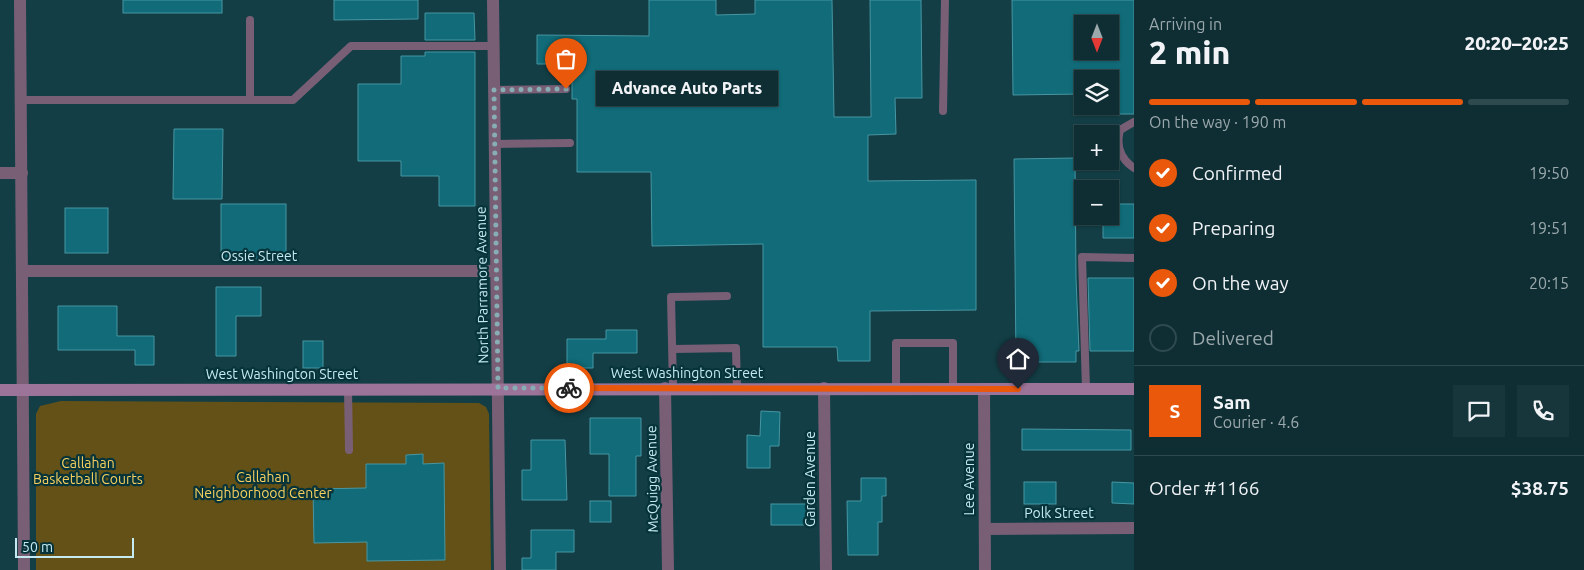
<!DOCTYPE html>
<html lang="en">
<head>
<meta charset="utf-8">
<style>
	body { margin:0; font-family:Ubuntu,sans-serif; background:#17363c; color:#f1f3f6; height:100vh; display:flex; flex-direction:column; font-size:19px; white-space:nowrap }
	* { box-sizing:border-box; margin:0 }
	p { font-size:16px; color:#9ba8ac }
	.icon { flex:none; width:28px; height:28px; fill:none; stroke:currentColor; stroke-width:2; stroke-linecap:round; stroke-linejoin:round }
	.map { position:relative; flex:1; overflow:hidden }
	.panel { display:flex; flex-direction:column; background:#0e2e34; width:450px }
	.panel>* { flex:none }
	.needle { width:32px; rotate:180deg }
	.buttons { position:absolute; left:1074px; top:15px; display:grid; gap:10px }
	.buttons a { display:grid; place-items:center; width:45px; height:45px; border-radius:0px; background:#0e2e34; box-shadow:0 1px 4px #0004,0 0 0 1px #2e4a4f; font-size:25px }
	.scale { position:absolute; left:15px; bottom:12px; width:119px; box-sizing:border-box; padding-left:5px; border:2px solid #c5eaf1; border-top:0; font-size:14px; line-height:18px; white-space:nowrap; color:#c5eaf1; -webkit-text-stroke:4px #06343a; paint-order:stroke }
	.pin { position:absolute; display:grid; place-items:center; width:42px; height:42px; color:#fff; margin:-51px -21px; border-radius:50% 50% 50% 0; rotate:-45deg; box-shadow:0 0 5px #0007 }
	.pin .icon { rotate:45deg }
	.courier { position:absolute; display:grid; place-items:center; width:50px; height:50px; margin:-25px; border:4px solid #ea580c; border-radius:50%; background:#fff; color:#222; box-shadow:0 1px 6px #0007 }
	.bubble { position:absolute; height:35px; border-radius:0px; background:#0e2e34; box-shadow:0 1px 4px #0004,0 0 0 1px #2e4a4f; font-size:16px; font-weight:800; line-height:35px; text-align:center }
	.headline em { font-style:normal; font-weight:800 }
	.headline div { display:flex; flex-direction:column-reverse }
	.headline { display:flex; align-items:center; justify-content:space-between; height:85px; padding:0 15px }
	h1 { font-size:32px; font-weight:800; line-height:38px }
	.bar { display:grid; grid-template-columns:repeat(4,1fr); gap:8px 5px; align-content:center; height:60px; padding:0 15px }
	.bar i { height:6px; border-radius:4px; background:#2e4a4f }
	.bar .selected { background:#ea580c }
	.bar p { grid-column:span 4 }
	.line { display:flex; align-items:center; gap:12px; padding:0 15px; border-top:1px solid #2e4a4f }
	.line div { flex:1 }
	.round { display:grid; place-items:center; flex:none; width:52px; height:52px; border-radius:0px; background:#17363c }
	ol { padding:0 15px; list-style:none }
	li { display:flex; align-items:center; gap:15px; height:55px }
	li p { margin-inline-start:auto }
	li .icon { padding:5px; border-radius:50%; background:#ea580c; color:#fff; stroke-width:4 }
	li:last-child { color:#9ba8ac }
	li i { width:28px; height:28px; border:2px solid #2e4a4f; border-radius:50% }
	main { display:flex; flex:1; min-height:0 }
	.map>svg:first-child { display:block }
</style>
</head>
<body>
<main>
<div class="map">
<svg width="1134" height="570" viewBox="0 0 1134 570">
	<rect width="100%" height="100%" fill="#133e45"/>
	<polygon fill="#645117" points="61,401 479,403 486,407 489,414 491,570 36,570 36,414 40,406"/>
	<g fill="#116b78" stroke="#4796a3" fill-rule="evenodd">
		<rect x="123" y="0" width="99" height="13"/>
		<polygon points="334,0 418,0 418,19 334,20"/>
		<polygon points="649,0 716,0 716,15 755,14 755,0 832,0 834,117 871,117 870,0 921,0 922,98 895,98 896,134 868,135 868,181 976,180 976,310 870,311 870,361 838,361 837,347 763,347 763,244 652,246 651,172 577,172 577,99 572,99 572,64 537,64 537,35 649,36"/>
		<path d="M 1012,0 L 1134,0 L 1134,114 L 1116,114 L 1116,94 L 1110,94 L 1110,79 L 1082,79 L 1082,94 L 1013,95 ZM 1082,24 L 1110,24 L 1110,51 L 1082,51 Z"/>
		<polygon points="425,13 474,13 475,40 425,40"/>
		<polygon points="425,52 475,52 475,206 439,206 439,176 401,176 401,161 358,161 358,84 401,84 401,56 425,56"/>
		<polygon points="174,129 223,129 222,199 173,199"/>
		<polygon points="1075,158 1076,278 1079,351 1076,351 1076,362 1016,362 1014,159"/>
		<rect x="221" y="204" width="65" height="55"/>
		<polygon points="1110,204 1134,204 1134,238 1103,238 1103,216 1110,216"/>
		<rect x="65" y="208" width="43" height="45"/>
		<polygon points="1088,278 1134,278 1134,351 1090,351"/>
		<polygon points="216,287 261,287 261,316 236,316 236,356 216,356"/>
		<polygon points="58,306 117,306 117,336 154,336 154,365 135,365 135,350 58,350"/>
		<polygon points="606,330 637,330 637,353 593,353 593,368 567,368 567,339 606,339"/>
		<rect x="303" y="341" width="20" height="27"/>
		<polygon points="761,411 780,412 779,446 770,446 770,468 747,468 747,435 760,436"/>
		<polygon points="590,418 641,418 641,456 636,456 636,496 609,496 609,454 590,454"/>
		<polygon points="1022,429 1131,430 1131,450 1022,450"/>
		<polygon points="531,440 565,440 567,500 522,500 522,470 531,470"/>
		<polygon points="423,454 423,464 444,463 445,560 367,561 367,542 314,543 313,489 366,488 366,464 406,464 406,455"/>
		<polygon points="861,478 886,478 886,496 882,496 882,522 878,522 878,555 848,555 847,501 861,501"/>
		<rect x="1024" y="482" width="32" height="22"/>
		<polygon points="1112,482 1134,483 1134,504 1112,503"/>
		<rect x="590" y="501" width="21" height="21"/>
		<rect x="771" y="504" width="37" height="21"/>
		<polygon points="531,530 574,530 574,552 556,552 556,570 522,570 522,558 531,558"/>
	</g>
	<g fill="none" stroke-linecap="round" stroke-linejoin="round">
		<g stroke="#795f76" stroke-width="8">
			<polyline points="494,90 566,89"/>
			<polyline points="21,100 293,100 351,46 493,46"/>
			<polyline points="250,100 250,20"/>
			<polyline points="943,111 945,0"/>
			<path d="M 1134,122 L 1120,130 C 1116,145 1120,159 1134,168"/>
			<polyline points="495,144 570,143"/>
			<polyline points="673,349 736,348 737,388"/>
			<polyline points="673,388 671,297 727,296"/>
			<polyline points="896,388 896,343 953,343 953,389"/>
			<polyline points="348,389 349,450"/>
			<polyline points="1086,389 1082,257 1134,258"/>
		</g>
		<g stroke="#795f76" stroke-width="12">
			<polyline points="20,0 24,570"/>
			<polyline points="0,173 22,173"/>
			<polyline points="23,271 496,271"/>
			<polyline points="665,388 668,570"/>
			<polyline points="824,388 826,570"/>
			<polyline points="984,389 985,570"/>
			<polyline points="985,529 1134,528"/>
		</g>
		<polyline stroke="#795f76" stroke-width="12" points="493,0 500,570"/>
		<polyline stroke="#9d7499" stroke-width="12" points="0,390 1134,389"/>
	</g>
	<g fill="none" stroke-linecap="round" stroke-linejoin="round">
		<polyline stroke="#87aeb5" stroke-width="5" stroke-dasharray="0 9" points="566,89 494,90 498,388 569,388"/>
		<polyline stroke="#ea580c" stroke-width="6" points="569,388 1018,389"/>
	</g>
	<g text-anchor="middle" stroke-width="4.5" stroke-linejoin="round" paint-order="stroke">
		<g font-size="14" fill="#c5eaf1" stroke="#06343a">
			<text x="259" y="261">Ossie Street</text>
			<text transform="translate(482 285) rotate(-91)" y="5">North Parramore Avenue</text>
			<text x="687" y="378">West Washington Street</text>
			<text x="282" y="379">West Washington Street</text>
			<text transform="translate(652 479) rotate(-91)" y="5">McQuigg Avenue</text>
			<text transform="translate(810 479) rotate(-90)" y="5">Garden Avenue</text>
			<text transform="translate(969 479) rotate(-90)" y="5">Lee Avenue</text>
			<text x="1059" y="518">Polk Street</text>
		</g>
		<g font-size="14" fill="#f7d05f" stroke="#06343a">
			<text x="88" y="468">Callahan<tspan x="88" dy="16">Basketball Courts</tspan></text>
			<text x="263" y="482">Callahan<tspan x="263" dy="16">Neighborhood Center</tspan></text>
		</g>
	</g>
</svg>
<div class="buttons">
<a><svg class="needle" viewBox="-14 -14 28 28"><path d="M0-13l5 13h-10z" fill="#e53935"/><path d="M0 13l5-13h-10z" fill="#9ba8ac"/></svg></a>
<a><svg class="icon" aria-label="layers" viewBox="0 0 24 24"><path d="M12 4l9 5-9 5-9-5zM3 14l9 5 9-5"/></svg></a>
<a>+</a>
<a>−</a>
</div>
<div class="scale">50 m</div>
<div class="pin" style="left:566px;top:89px;background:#ea580c"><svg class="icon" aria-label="bag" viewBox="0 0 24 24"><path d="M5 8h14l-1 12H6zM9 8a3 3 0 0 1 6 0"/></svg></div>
<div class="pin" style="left:1018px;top:389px;background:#1f2937"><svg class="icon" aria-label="home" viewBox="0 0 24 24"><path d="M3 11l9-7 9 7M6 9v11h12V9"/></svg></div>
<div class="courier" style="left:569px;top:388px"><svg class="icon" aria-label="bike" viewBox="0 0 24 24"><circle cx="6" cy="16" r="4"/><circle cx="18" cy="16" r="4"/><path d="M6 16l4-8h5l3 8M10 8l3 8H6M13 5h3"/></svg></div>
<div class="bubble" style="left:596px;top:71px;width:182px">Advance Auto Parts</div>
</div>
<section class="panel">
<div class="headline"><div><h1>2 min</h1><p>Arriving in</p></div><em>20:20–20:25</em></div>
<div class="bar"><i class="selected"></i><i class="selected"></i><i class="selected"></i><i></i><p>On the way · 190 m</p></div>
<ol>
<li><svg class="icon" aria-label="check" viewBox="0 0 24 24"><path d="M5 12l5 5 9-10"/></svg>Confirmed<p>19:50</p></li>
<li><svg class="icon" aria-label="check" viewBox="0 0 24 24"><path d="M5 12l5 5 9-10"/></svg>Preparing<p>19:51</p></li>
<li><svg class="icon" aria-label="check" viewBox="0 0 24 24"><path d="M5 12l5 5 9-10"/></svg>On the way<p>20:15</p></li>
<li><i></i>Delivered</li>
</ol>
<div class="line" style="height:90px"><b class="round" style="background:#ea580c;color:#fff">S</b><div><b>Sam</b><p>Courier · 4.6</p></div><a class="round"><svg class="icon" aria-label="chat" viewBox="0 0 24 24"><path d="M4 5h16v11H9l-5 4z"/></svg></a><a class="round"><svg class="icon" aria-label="phone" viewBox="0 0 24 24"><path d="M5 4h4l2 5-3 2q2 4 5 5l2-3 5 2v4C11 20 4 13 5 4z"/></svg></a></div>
<div class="line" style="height:65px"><div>Order #1166</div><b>$38.75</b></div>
</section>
</main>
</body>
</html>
